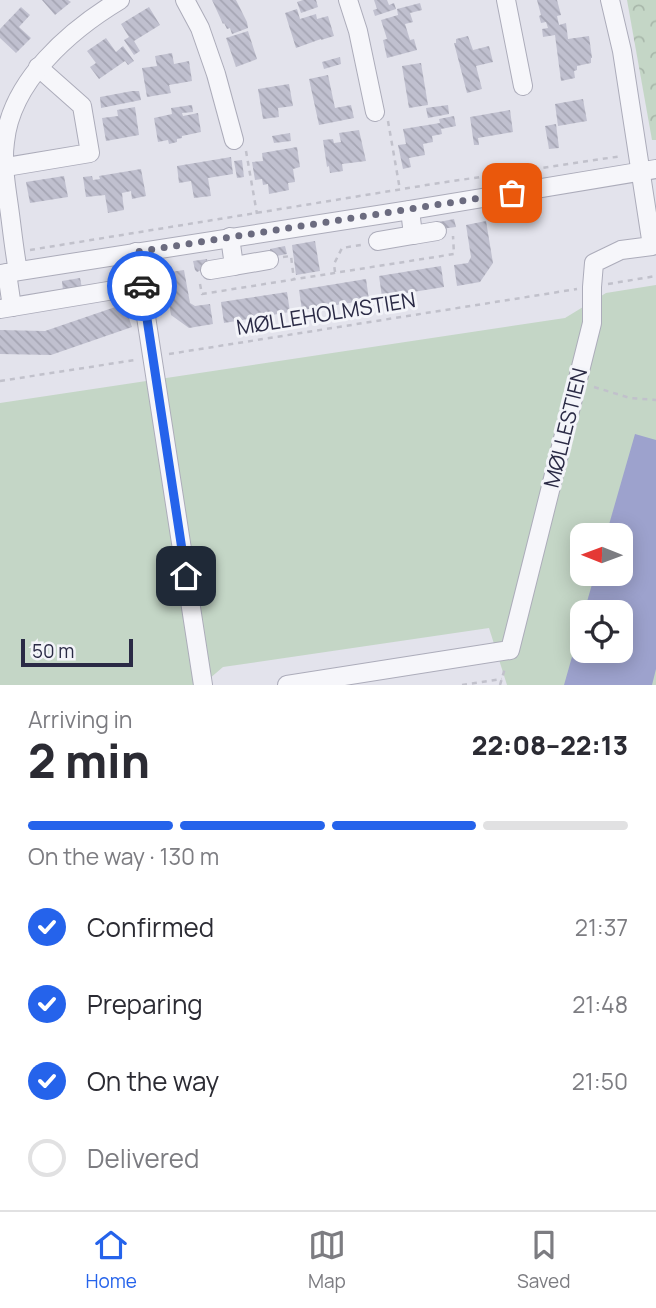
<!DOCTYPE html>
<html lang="en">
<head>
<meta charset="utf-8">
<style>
	body { margin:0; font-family:Manrope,sans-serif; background:#f2f2f3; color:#2b2b33; height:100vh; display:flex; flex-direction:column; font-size:26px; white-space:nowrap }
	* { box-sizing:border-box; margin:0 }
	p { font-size:23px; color:#7c7c81 }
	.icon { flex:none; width:38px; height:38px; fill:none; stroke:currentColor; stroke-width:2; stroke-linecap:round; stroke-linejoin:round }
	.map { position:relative; height:685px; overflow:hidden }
	.panel { display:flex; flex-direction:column; background:#fff; flex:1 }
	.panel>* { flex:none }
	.needle { width:46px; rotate:271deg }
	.controls { position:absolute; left:570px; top:523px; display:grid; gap:14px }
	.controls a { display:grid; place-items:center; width:63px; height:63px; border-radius:14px; background:#fff; box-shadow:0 4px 18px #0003; font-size:35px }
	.scale { position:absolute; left:21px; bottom:18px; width:112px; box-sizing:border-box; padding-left:7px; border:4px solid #2a2a45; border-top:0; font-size:19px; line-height:24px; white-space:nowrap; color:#2a2a45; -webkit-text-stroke:5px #f3f4f9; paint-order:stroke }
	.pin { position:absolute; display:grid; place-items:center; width:60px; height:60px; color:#fff; margin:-30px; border-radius:14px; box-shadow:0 4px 10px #0006 }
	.courier { position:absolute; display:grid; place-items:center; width:70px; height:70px; margin:-35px; border:5px solid #2563eb; border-radius:50%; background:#fff; color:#222; box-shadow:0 2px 9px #0007 }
	.headline em { font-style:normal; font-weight:800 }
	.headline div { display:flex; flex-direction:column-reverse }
	.headline { display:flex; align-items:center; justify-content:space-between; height:119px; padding:0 28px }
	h1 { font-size:46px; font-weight:800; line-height:52px }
	.bar { display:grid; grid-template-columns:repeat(4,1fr); gap:10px 7px; align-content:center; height:84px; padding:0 28px }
	.bar i { height:9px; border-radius:5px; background:#e1e1e2 }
	.bar .selected { background:#2563eb }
	.bar p { grid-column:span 4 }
	ol { padding:0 28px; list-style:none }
	li { display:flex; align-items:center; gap:21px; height:77px }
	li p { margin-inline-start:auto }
	li .icon { padding:7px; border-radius:50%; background:#2563eb; color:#fff; stroke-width:4 }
	li:last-child { color:#7c7c81 }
	li i { width:38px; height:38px; border:4px solid #e1e1e2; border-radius:50% }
	.tabs { display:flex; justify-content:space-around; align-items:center; height:98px; border-top:2px solid #e1e1e2; background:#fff; font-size:19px; color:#7c7c81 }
	.tabs a { display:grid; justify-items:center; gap:4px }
	.tabs .selected { color:#2563eb }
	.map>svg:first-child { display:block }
</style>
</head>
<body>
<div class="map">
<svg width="656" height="685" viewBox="0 0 656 685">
	<defs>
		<pattern id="forest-crowns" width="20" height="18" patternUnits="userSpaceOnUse" patternTransform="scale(1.75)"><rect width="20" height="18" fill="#c4d6c6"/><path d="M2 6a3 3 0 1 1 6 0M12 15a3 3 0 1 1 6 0" fill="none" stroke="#a9b8ab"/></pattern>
		<pattern id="building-back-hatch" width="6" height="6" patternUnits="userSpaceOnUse" patternTransform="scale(1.75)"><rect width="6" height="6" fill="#c0c0cf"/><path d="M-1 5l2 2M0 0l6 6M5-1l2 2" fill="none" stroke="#a5a5b3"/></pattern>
	</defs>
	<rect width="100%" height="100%" fill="#e3e3ec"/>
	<polygon fill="url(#forest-crowns)" points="627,0 656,0 656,140 652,140"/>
	<path fill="#c4d6c6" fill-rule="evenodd" d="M 656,285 L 656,685 L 507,685 L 489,628 L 223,667 L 202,685 L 0,685 L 0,403 L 565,318 L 606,293 ZM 583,536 L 621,536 L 621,574 L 583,574 ZM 583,612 L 621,612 L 621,651 L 583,651 Z"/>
	<polygon fill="#9da2cd" points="635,434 656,440 656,669 652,685 564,685 583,618 583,651 621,651 621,612 584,612 595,574 621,574 621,536 606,535"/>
	<g fill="url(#building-back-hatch)">
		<polygon points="42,0 68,0 71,2 55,15"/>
		<polygon points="212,0 236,0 247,22 248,28 232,34 230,28 227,29 224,23 223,24"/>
		<polygon points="303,0 316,0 318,7 301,13 297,2"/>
		<polygon points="374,0 387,0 389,5 394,3 396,9 375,16 373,10 377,9"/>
		<polygon points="537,0 557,0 561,15 557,16 559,25 566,23 568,39 589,36 592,58 591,58 591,63 577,66 577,70 574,71 575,78 561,81 555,35 543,37 542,29 548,28 546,22 541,23 539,16 541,15"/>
		<polygon points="420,3 422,10 410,13 413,22 405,24 410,40 414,39 417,50 387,58 383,40 387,39 381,20 398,15 397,9"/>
		<polygon points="21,7 30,15 19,27 31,38 16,53 0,38 0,29"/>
		<polygon points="149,7 160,25 134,41 140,51 134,55 124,40 129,37 121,24"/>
		<polygon points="297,9 300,19 316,14 317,19 328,16 334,36 321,40 321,39 296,48 285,13"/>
		<polygon points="248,31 257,59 236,67 226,38"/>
		<polygon points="468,36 473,50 489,46 493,62 476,66 482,89 467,93 454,43 456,43 456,39"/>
		<polygon points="106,38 116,52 123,46 134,61 128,65 125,61 99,79 90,67 96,63 87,51"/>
		<polygon points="172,53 174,64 189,61 192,81 169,85 171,93 147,97 142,68 157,66 155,56"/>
		<polygon points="340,57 341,64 324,69 322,62"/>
		<polygon points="421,63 428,105 409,108 402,66"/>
		<polygon points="328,75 335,108 351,105 354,118 319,125 309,79"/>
		<polygon points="289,84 293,106 278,108 279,117 263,119 258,89"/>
		<polygon points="132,91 139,91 141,100 101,108 100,97"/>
		<polygon points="583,99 587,121 558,126 555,104"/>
		<polygon points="192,105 193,112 182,113 183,116 198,113 201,132 182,136 182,138 177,139 177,142 169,144 168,140 158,142 154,118 172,114 171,108"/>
		<polygon points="448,105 449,114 428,118 426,108"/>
		<polygon points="135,107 139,135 106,141 102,118 118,116 117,110"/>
		<polygon points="510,110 513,132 478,138 479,145 474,145 470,117"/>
		<polygon points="454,116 456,126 441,129 442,134 432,136 433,142 423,144 425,155 409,158 411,167 403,169 398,145 406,144 403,129 440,123 439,119"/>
		<polygon points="556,124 559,148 549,149 545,126"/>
		<polygon points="359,130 366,161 342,164 343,171 330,173 329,166 327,167 323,140 333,139 334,143 341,142 339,133"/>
		<polygon points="290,133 291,141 274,143 272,136"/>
		<polygon points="297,147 300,167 293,169 295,182 288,183 289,190 269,194 268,184 263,185 262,179 255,180 252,162 263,161 262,153"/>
		<polygon points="231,157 233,174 208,178 211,196 194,198 191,181 179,183 177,166"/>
		<polygon points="242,160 244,177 237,178 234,161"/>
		<polygon points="141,169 146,196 132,199 131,191 122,193 124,210 108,213 105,195 86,197 83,177 92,176 93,180 100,179 99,176"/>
		<polygon points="64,176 68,197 30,203 26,182"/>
		<polygon points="454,219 456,227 440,229 439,222"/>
		<polygon points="486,221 493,263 480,282 457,286 454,265 468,263 471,257 466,225"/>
		<polygon points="315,241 320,271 296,275 292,245"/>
		<polygon points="285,246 287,254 271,257 270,249"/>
		<polygon points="207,259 208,267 197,272 195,270 193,261"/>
		<polygon points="441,266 444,287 382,297 379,276"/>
		<polygon points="184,270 190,303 195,306 210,304 213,324 189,328 171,315 164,273"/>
		<polygon points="80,278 82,288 63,291 62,281"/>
		<polygon points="366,279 369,300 302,310 299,290"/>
		<polygon points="287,292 290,312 224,323 221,302"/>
		<polygon points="124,304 132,327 51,355 0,354 0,330 45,331"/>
	</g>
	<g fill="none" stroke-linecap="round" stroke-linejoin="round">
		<g stroke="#acacba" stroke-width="20">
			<g id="minor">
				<polyline points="185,0 200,28 216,74 234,140"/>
				<polyline points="348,0 358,31 375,112"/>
				<polyline points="506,0 523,86"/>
				<polyline points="0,168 90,153 82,106 38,67"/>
				<polyline points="413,235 437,231"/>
				<polyline points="378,241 413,235 410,210"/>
				<polyline points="136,252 203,685"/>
				<polyline points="234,266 269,260"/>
				<polyline points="210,270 234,266 230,237"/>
				<path d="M 18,271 C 14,250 12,228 9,207 C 6,185 2,164 5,142 C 11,81 70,30 120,0"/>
				<polyline points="7,273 12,307"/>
				<polyline points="0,274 410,210 656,169"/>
				<polyline points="0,309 120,289"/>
				<polyline points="287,685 510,650 592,323 592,287 594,263 621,250 652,246 622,51 610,0"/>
			</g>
		</g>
		<g stroke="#c1c1cb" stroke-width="2.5" stroke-dasharray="5 5" stroke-linecap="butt">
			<polyline points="388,121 400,190"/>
			<polyline points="246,151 257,214"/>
			<polyline points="30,250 433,184 622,156"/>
			<polyline points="283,257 291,256 294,280"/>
			<polyline points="335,272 334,264 342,248 361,245"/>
			<polyline points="200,284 202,294 454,254 453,236"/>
			<polyline points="608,284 656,276"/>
			<polyline points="169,354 577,289"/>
			<polyline points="0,381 135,360"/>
			<polyline points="594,387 630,398 656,400"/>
			<polyline points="462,685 502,679"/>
			<polyline points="500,685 505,668"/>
		</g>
		<use href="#minor" stroke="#f6f6fa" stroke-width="18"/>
	</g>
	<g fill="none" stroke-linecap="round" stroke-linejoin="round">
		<polyline stroke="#6b6b7f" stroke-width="7" stroke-dasharray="0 12.6" points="142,286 136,252 512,193"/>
		<polyline stroke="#2563eb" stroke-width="9" points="142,286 186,576"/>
	</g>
	<g text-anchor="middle" stroke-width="6" stroke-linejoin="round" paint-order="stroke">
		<g font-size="21" fill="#2a2a45" stroke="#f3f4f9">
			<text transform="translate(326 314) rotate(-9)" y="7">MØLLEHOLMSTIEN</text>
			<text transform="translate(566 428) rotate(-76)" y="7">MØLLESTIEN</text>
		</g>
	</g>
</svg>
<div class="controls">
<a><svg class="needle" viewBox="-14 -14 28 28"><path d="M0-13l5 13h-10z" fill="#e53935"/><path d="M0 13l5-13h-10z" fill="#7c7c81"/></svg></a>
<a><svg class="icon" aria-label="locate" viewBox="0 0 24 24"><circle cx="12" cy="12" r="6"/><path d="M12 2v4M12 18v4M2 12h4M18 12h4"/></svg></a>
</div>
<div class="scale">50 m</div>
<div class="pin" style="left:512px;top:193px;background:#ea580c"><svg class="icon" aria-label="bag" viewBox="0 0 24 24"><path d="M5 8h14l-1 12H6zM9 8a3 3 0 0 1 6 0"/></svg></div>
<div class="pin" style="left:186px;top:576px;background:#1f2937"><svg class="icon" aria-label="home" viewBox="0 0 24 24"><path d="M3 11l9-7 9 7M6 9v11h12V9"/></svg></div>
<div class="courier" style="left:142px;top:286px"><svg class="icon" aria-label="car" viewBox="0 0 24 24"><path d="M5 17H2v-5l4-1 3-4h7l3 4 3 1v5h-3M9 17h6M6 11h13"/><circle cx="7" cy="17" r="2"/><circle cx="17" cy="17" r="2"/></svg></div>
</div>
<section class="panel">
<div class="headline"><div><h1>2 min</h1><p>Arriving in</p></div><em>22:08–22:13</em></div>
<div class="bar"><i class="selected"></i><i class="selected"></i><i class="selected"></i><i></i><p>On the way · 130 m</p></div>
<ol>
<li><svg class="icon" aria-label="check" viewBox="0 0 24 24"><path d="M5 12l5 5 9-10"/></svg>Confirmed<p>21:37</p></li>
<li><svg class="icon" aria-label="check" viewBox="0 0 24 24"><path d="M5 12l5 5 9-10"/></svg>Preparing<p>21:48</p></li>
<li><svg class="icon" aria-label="check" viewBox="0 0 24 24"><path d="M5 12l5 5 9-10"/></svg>On the way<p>21:50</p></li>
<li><i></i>Delivered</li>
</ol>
</section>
<nav class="tabs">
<a class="selected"><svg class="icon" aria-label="home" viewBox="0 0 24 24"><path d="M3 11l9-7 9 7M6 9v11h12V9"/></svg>Home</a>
<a><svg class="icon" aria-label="map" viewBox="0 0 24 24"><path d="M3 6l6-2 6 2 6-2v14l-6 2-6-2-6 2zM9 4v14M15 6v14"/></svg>Map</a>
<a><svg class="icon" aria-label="saved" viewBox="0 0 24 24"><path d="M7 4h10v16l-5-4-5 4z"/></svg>Saved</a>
</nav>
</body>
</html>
